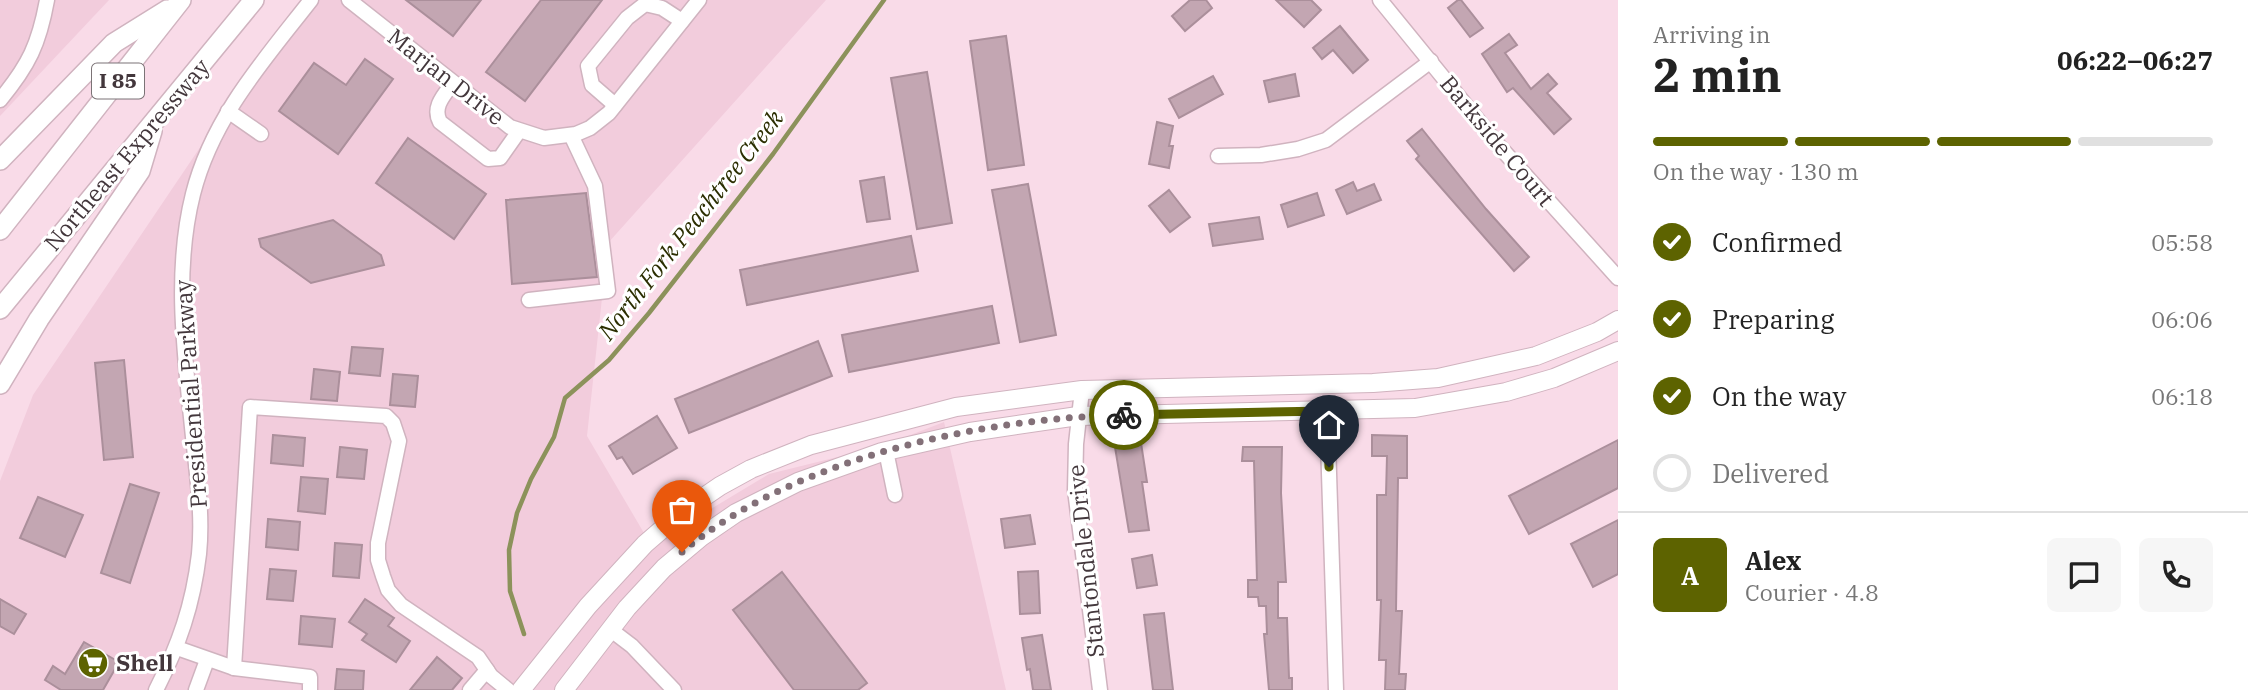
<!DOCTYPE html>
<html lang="en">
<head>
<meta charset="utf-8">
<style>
	body { margin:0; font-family:"IBM Plex Serif",serif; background:#f6f6f6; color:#222; height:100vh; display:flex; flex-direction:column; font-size:26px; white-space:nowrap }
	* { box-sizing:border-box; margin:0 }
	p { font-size:23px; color:#767676 }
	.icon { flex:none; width:38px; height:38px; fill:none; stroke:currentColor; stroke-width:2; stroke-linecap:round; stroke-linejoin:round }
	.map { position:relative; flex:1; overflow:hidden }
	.drawer { display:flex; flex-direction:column; background:#fff; width:630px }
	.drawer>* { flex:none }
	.pin { position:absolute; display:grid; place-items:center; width:60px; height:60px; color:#fff; margin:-72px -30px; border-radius:50% 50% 50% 0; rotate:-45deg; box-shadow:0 0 7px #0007 }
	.pin .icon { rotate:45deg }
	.courier { position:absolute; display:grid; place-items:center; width:70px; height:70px; margin:-35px; border:5px solid #5d6300; border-radius:50%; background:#fff; color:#222; box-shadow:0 2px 9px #0007 }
	.summary em { font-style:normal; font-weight:800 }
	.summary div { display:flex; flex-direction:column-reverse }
	.summary { display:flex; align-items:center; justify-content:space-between; height:119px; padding:0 35px }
	h1 { font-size:46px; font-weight:800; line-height:52px }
	.bar { display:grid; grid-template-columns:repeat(4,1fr); gap:10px 7px; align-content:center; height:84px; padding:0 35px }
	.bar i { height:9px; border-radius:5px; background:#e0e0e0 }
	.bar .selected { background:#5d6300 }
	.bar p { grid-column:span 4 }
	.line { display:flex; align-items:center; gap:18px; padding:0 35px; border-top:2px solid #e0e0e0 }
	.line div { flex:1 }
	.round { display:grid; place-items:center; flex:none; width:74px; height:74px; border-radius:10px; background:#f6f6f6 }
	ol { padding:0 35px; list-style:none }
	li { display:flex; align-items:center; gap:21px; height:77px }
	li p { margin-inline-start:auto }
	li .icon { padding:7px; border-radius:50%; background:#5d6300; color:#fff; stroke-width:4 }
	li:last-child { color:#767676 }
	li i { width:38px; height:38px; border:4px solid #e0e0e0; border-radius:50% }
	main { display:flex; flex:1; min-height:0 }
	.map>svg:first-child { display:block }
</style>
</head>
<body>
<main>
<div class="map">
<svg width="1618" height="690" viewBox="0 0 1618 690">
	<rect width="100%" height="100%" fill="#f9dbe8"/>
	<g fill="#f2ccdc">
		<polygon points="0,0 109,0 0,116"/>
		<polygon points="314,0 826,0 608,243 587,436 651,545 769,474 882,446 944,422 1006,690 0,690 0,481 33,395 203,143"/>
	</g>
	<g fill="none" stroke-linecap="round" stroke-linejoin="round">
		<polyline stroke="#8c925b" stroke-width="4.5" points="524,634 510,591 509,550 517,513 531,479 554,437 565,398 609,360 649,313 773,154 884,0"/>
	</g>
	<g fill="#c3a6b2" stroke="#ab8f9b" stroke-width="2">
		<polygon points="406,0 481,0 453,36"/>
		<polygon points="541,0 602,0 525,101 486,72"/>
		<polygon points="1190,0 1206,0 1212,8 1185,31 1172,16"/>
		<polygon points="1276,0 1311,0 1321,10 1304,27"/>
		<polygon points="1458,0 1461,0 1483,28 1470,37 1448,8"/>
		<polygon points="1340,26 1368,60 1353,73 1333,50 1322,59 1313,48"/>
		<polygon points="1509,34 1517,45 1505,53 1531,89 1548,74 1557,84 1547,93 1571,119 1554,134 1513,88 1507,92 1482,54"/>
		<polygon points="1006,36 1024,165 988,170 970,41"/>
		<polygon points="365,59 393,79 338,154 279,111 314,63 346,85"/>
		<polygon points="927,72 952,223 917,229 891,78"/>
		<polygon points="1295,74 1299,96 1269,102 1264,81"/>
		<polygon points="1213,76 1223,94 1179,118 1169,99"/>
		<polygon points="1157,122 1173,126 1169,146 1173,146 1169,168 1149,164"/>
		<polygon points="1422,129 1486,209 1529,257 1514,271 1416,159 1419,156 1407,141"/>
		<polygon points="408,138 486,194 454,239 376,183"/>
		<polygon points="884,177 890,219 867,222 860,181"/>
		<polygon points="1353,182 1357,191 1374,184 1381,200 1347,214 1336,190"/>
		<polygon points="1028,184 1056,335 1020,342 992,190"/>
		<polygon points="1169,190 1190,217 1170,232 1149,206"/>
		<polygon points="586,193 597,277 512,284 506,200"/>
		<polygon points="1317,193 1324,215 1288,227 1281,205"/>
		<polygon points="1259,217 1263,239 1213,246 1209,224"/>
		<polygon points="333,220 381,255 384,265 311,283 261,247 259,239"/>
		<polygon points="911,236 918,271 747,305 740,270"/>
		<polygon points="992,306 999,343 849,372 842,335"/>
		<polygon points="818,341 832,376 689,433 675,399"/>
		<polygon points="352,347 383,349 380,376 349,373"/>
		<polygon points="124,360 133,457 104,460 95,363"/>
		<polygon points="314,369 340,372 337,401 311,399"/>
		<polygon points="393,374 418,376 415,407 390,405"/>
		<polygon points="657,416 677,448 633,474 622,457 617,459 609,446"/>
		<polygon points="273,435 305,438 303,466 271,463"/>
		<polygon points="1372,435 1407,436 1407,478 1398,478 1396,611 1402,611 1399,674 1406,674 1405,690 1385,690 1386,660 1379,660 1381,600 1377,600 1377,495 1386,495 1387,456 1372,456"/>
		<polygon points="1618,440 1618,488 1529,534 1509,496"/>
		<polygon points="1141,443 1147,482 1142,482 1149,530 1129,532 1115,447"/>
		<polygon points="340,447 367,450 364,479 337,477"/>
		<polygon points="1243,447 1282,447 1281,493 1286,582 1278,582 1278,618 1287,618 1289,678 1292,678 1292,690 1269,690 1264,634 1267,634 1266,606 1259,606 1258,597 1248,597 1248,580 1257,580 1254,461 1242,461"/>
		<polygon points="301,477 328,479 325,514 298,511"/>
		<polygon points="130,484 159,493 130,583 101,573"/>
		<polygon points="38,497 83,515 65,557 20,538"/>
		<polygon points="1030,515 1035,544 1005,548 1001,519"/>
		<polygon points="268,519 300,522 298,550 266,547"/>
		<polygon points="1618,520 1618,574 1593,587 1571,544"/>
		<polygon points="335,543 362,545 359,578 333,576"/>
		<polygon points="1152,555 1157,585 1137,588 1132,559"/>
		<polygon points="270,569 296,571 293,601 267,599"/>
		<polygon points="1038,571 1040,613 1020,614 1018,572"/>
		<polygon points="782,572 867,683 858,690 794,690 733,610"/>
		<polygon points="0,599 26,614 14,634 0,626"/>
		<polygon points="365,599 394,618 388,626 410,641 396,662 362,640 367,634 349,622"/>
		<polygon points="1164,613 1173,690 1153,690 1144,615"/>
		<polygon points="301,616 335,619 332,647 299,644"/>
		<polygon points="1042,635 1051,690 1033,690 1030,669 1027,670 1022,638"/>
		<polygon points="84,642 119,662 103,690 61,690 45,680 53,666 65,674"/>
		<polygon points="437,657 462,678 452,690 410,690"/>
		<polygon points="337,669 364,671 363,690 335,690"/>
	</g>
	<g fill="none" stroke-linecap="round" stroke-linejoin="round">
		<g stroke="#d0b3bf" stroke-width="17">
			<g id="minor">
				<polyline points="349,0 510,127 544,138 576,134 590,128 609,113 699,0"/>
				<polyline points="1380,0 1499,146 1618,278"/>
				<path d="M 453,83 C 444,95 432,107 440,122 L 488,159 L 500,158 L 519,131"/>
				<path d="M 0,100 C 29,65 39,44 47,0"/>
				<polyline points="615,105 592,85 588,66 627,18 645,4 662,8 682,21"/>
				<polyline points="228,111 261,134"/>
				<polyline points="1218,156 1261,155 1298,149 1326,140 1431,61"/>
				<polyline points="529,300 608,291 595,186 571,135"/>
				<polyline points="1082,390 1076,444 1075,490 1100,690"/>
				<polyline points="1327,411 1336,690"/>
				<polyline points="886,451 895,495"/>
				<polyline points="611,630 632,646 674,690"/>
				<polyline points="177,648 234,668 310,677 310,690"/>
				<polyline points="234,668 250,407 386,416 393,423 399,441 378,543 378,560 383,576 388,590 401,605 478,657 491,676 508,690"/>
				<path d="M 156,690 C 179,645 193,605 199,554 C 203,515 197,476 193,437 C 185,357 173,273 193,194 C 212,118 264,60 311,0"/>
				<polyline points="196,690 207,660"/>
				<polyline points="470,690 487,670"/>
			</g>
		</g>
		<g stroke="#d0b3bf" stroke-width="20">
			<g id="major">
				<polyline points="521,690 588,606 645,544 682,512 720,486 751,469 811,445 956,407 1082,390 1373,383 1438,378 1536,356 1597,332 1618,320"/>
				<polyline points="564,690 627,608 664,568 701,537 736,513 798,482 882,452 970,432 1078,416 1415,408 1506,392 1554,378 1618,351"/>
			</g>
		</g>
		<g stroke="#d0b3bf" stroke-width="22">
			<g id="highway">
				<polyline points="0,160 114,43 167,10"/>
				<polyline points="0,230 181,0"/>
				<polyline points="0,309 254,0"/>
				<polyline points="0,384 39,319 140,171 152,131"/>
			</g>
		</g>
		<use href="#minor" stroke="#fff" stroke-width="14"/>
		<use href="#major" stroke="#fff" stroke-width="18"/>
		<use href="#highway" stroke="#fff" stroke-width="19"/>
	</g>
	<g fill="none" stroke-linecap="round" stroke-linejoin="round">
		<path stroke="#837078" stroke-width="7" stroke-dasharray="0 12.6" d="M 682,552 C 793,458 982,418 1124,415"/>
		<polyline stroke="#5d6300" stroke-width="9" points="1124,415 1327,411 1329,467"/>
	</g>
	<defs>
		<g id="supermarket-disc" transform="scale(1.575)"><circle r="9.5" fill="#5d6300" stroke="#fff"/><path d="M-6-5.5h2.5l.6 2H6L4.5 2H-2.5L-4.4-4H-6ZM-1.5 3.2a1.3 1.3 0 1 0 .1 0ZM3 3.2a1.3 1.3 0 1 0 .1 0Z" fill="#fff"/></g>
	</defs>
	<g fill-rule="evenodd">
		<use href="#supermarket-disc" x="93" y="663"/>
	</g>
	<g text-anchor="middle" stroke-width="6" stroke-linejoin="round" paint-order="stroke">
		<rect fill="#fff" stroke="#7b7376" stroke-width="2" x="92" y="63.5" width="52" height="35" rx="5"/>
		<g font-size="21" font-weight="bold" fill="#43373c">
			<text x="118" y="88">I 85</text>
		</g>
		<g font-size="23" fill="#43373c" stroke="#fff">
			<text transform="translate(446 77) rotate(38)" y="8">Marjan Drive</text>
			<text transform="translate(1497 141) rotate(50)" y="8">Barkside Court</text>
			<text transform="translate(127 155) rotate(-50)" y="8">Northeast Expressway</text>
			<text transform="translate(191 394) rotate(-94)" y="8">Presidential Parkway</text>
			<text transform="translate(1086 561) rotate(-96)" y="8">Stantondale Drive</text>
		</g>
		<g font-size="23" font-weight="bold" fill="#43373c" stroke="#fff" text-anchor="start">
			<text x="116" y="671">Shell</text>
		</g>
		<g font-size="24" font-style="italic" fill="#2b2e01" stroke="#fff">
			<text transform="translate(691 225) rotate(-52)" y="8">North Fork Peachtree Creek</text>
		</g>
	</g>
</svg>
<div class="pin" style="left:682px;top:552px;background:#ea580c"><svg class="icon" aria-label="bag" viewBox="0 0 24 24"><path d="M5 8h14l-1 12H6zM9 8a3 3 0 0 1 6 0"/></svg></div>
<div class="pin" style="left:1329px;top:467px;background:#1f2937"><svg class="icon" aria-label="home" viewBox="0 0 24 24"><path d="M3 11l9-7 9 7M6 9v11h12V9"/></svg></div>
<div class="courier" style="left:1124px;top:415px"><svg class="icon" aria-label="bike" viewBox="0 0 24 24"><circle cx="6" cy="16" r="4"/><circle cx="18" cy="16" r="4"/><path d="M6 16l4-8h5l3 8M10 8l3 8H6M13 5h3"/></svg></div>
</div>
<section class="drawer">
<div class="summary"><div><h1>2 min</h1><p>Arriving in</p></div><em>06:22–06:27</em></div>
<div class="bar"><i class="selected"></i><i class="selected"></i><i class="selected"></i><i></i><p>On the way · 130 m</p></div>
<ol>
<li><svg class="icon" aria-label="check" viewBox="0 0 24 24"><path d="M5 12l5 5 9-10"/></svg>Confirmed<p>05:58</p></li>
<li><svg class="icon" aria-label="check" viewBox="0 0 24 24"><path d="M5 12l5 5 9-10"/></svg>Preparing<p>06:06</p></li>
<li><svg class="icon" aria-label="check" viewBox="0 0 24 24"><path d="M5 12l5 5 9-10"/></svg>On the way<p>06:18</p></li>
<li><i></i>Delivered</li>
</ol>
<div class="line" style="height:126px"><b class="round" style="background:#5d6300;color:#fff">A</b><div><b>Alex</b><p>Courier · 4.8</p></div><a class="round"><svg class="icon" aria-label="chat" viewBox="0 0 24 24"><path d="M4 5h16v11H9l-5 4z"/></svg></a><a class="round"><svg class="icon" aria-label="phone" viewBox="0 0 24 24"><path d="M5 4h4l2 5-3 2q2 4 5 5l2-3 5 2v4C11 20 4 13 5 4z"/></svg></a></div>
</section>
</main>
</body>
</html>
